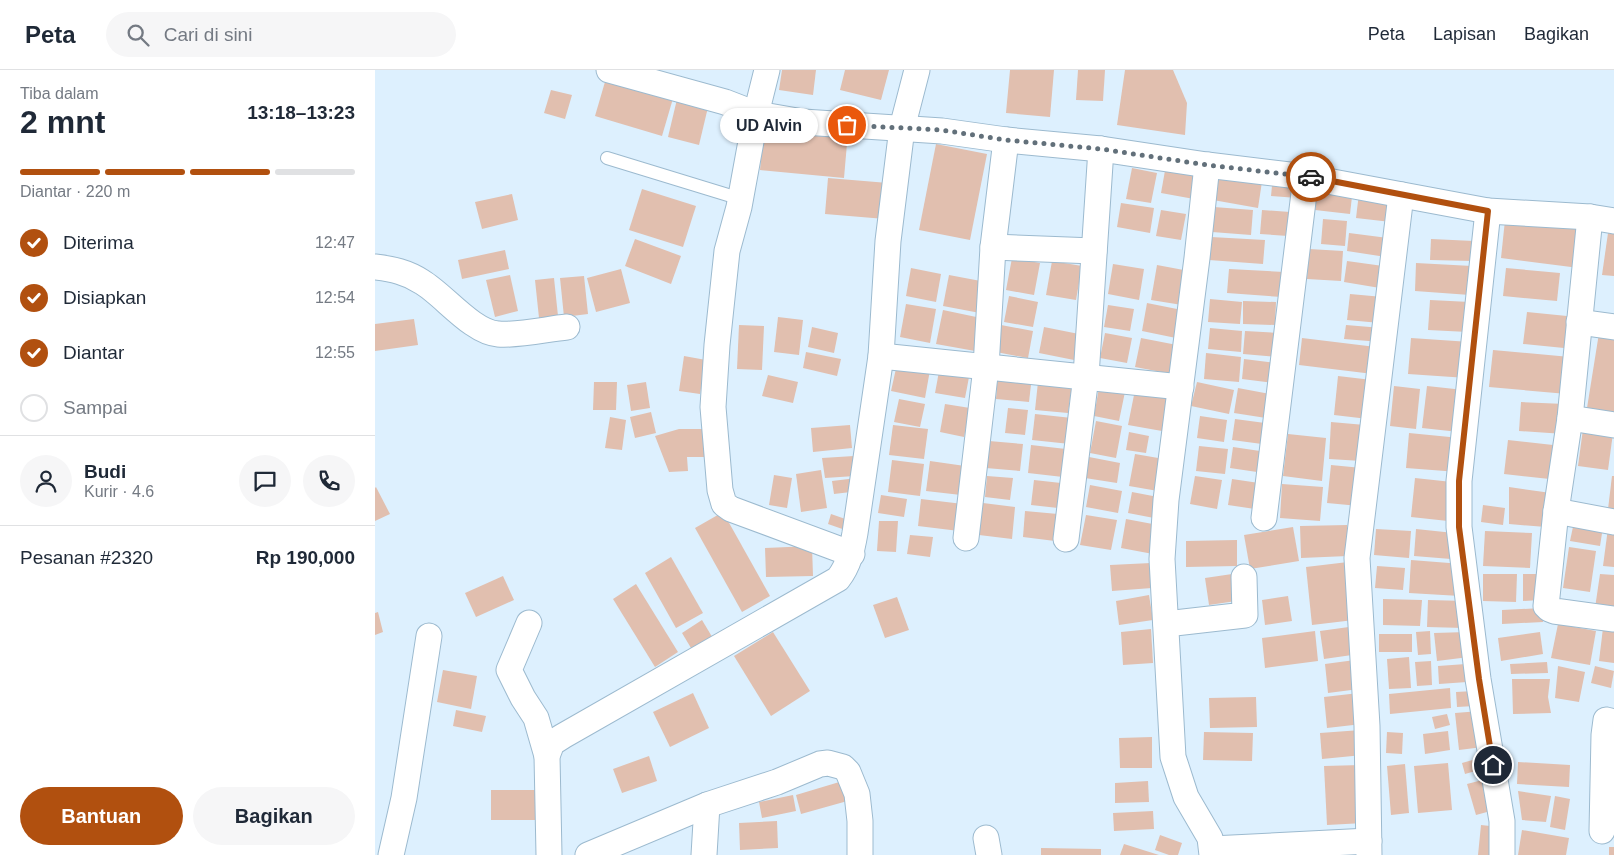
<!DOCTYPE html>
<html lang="id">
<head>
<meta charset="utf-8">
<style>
	body { margin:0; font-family:Arial,sans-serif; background:#f6f6f7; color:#1f2937; height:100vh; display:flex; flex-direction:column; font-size:19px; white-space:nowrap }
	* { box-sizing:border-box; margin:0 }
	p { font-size:16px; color:#747a83 }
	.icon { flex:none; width:28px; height:28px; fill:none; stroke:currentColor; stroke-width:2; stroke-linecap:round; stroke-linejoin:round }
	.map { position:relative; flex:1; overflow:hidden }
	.details { display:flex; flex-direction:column; background:#fff; width:375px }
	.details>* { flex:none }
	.pin { position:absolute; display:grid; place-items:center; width:42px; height:42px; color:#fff; margin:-21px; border:2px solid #fff; border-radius:50%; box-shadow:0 1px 5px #0007 }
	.courier { position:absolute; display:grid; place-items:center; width:50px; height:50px; margin:-25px; border:4px solid #b1500f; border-radius:50%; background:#fff; color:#222; box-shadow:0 1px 6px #0007 }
	.bubble { position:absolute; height:35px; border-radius:18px; background:#fff; box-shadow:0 1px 4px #0004; font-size:16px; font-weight:600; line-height:35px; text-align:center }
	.head em { font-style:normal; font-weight:600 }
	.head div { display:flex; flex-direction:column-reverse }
	.head { display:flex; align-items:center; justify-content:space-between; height:85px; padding:0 20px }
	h1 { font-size:32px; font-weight:600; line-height:38px }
	.bar { display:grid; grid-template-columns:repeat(4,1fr); gap:8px 5px; align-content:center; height:60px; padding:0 20px }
	.bar i { height:6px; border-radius:4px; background:#e0e1e3 }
	.bar .current { background:#b1500f }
	.bar p { grid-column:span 4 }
	.line { display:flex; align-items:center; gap:12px; padding:0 20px; border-top:1px solid #e0e1e3 }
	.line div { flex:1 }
	.round { display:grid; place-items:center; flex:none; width:52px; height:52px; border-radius:26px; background:#f6f6f7 }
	ol { padding:0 20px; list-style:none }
	li { display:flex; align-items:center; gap:15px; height:55px }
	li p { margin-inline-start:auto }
	li .icon { padding:5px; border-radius:50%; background:#b1500f; color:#fff; stroke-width:4 }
	li:last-child { color:#747a83 }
	li i { width:28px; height:28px; border:2px solid #e0e1e3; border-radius:50% }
	.cta { display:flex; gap:10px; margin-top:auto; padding:10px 20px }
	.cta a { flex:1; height:58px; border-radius:30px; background:#b1500f; color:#fff; font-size:20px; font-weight:600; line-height:58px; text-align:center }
	.cta a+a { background:#f6f6f7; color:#1f2937 }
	header { display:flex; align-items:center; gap:30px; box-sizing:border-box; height:70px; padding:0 25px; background:#fff; border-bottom:1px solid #e0e1e3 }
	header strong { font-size:24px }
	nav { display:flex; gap:28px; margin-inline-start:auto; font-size:18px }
	.search { width:350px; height:45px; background:#f6f6f7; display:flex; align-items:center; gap:12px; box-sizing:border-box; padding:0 18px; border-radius:28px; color:#747a83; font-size:19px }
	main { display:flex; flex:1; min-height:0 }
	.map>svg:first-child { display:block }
</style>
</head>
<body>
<header>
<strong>Peta</strong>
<div class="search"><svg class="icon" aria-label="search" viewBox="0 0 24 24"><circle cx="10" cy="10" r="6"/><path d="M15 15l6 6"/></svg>Cari di sini</div>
<nav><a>Peta</a><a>Lapisan</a><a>Bagikan</a></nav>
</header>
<main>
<section class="details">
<div class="head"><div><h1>2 mnt</h1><p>Tiba dalam</p></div><em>13:18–13:23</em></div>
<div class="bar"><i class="current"></i><i class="current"></i><i class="current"></i><i></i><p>Diantar · 220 m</p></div>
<ol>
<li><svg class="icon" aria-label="check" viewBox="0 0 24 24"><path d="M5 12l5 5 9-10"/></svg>Diterima<p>12:47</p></li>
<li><svg class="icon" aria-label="check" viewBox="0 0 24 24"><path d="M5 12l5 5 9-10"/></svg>Disiapkan<p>12:54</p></li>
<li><svg class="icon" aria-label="check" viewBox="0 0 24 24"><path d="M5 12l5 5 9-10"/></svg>Diantar<p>12:55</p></li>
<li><i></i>Sampai</li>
</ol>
<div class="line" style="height:90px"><a class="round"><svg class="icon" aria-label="person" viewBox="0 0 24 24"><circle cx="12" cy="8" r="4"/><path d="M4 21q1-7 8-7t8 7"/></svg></a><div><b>Budi</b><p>Kurir · 4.6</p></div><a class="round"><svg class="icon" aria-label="chat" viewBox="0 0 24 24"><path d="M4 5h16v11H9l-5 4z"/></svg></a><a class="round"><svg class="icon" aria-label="phone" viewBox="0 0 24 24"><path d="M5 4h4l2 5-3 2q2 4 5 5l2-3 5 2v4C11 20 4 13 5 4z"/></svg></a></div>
<div class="line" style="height:65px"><div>Pesanan #2320</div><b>Rp 190,000</b></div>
<div class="cta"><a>Bantuan</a><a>Bagikan</a></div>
</section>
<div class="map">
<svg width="1239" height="785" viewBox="0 0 1239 785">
	<rect width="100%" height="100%" fill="#ddf0fe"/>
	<g fill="#e1bfaf">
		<polygon points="407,0 441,0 438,25 404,20"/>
		<polygon points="470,0 514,0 506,30 465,20"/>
		<polygon points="635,0 679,0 675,47 631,43"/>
		<polygon points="703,0 730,0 728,31 701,30"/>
		<polygon points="750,0 798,0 812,33 810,65 742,55"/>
		<polygon points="232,5 299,25 287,66 220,46"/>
		<polygon points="176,20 197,25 190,49 169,43"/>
		<polygon points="303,25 334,33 324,75 293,67"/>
		<polygon points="389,54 473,62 469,108 385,100"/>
		<polygon points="561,74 612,84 595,170 544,160"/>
		<polygon points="791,95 824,101 819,129 786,123"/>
		<polygon points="757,98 782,103 776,133 751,129"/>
		<polygon points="844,98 888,105 883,138 838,130"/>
		<polygon points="898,105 925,107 923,128 896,126"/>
		<polygon points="453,108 513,113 510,149 450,144"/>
		<polygon points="943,115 978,118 975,144 940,140"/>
		<polygon points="267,119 321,136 308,177 254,160"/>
		<polygon points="984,123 1019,127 1016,152 981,148"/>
		<polygon points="137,124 143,150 107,159 100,132"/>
		<polygon points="746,133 779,138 775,163 742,157"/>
		<polygon points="839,137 878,140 876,165 837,162"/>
		<polygon points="786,140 811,144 806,170 781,166"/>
		<polygon points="887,140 915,142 913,166 885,164"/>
		<polygon points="948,149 972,151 970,176 946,174"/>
		<polygon points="1130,150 1208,159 1204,198 1126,188"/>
		<polygon points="974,163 1013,168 1011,187 972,181"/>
		<polygon points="1233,163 1239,164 1239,206 1227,205"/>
		<polygon points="836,167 890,170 888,194 834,190"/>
		<polygon points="260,169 306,186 296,214 250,196"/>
		<polygon points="1056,169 1099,171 1098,191 1055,190"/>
		<polygon points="934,179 968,181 966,211 932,209"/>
		<polygon points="130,180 134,199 87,209 83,190"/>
		<polygon points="637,188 665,193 659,225 631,220"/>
		<polygon points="677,191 707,196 701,230 671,225"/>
		<polygon points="972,191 1008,196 1005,218 969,212"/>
		<polygon points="1041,193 1097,196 1095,225 1040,221"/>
		<polygon points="738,194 769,199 764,230 733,224"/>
		<polygon points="782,195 814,201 807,235 776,230"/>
		<polygon points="536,198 566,204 561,232 531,226"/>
		<polygon points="1131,198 1185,203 1182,231 1128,226"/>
		<polygon points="246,199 255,233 221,242 212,208"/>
		<polygon points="854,199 909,202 907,227 852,223"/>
		<polygon points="135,205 143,241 120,247 111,210"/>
		<polygon points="574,205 611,212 605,243 568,236"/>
		<polygon points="209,206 213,244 189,247 185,208"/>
		<polygon points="179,208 183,246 164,248 160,210"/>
		<polygon points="975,224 1008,227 1005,253 972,250"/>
		<polygon points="634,226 663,232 658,257 629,252"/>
		<polygon points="835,229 867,232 865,254 833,252"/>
		<polygon points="1055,230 1095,232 1093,262 1053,260"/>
		<polygon points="868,231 901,232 900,255 868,254"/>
		<polygon points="772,233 807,240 801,268 767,261"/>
		<polygon points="531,234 561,239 555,273 525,267"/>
		<polygon points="733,235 759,239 755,261 729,257"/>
		<polygon points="568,240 606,248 600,281 561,274"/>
		<polygon points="1152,242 1202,247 1199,279 1148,274"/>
		<polygon points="403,247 428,250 424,285 399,282"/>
		<polygon points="39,249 43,275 0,281 0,254"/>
		<polygon points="364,255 389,256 387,300 362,299"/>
		<polygon points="626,255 658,261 653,288 621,282"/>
		<polygon points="971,255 1007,258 1006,272 969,269"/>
		<polygon points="437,257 463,263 459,283 433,277"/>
		<polygon points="669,257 704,264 699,290 664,283"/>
		<polygon points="835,258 867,261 866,282 833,279"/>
		<polygon points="870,261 904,263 902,287 868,284"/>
		<polygon points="730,263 757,268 752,293 725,288"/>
		<polygon points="1224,263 1239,265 1239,342 1212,338"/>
		<polygon points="766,268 802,275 797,304 760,297"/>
		<polygon points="927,268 1001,277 998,304 924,295"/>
		<polygon points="1036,268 1095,272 1092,308 1033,304"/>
		<polygon points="1118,280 1195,287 1192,324 1114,317"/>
		<polygon points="431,282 466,289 462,306 428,298"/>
		<polygon points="831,283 866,287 864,312 829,309"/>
		<polygon points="309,286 331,290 325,324 304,321"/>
		<polygon points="869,289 901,293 899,313 867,309"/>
		<polygon points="522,294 555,300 550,328 516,321"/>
		<polygon points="565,296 595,302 590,328 560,323"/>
		<polygon points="623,303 657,306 654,332 621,329"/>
		<polygon points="393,305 423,312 418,333 387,326"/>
		<polygon points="963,306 997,310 993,349 959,345"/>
		<polygon points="219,312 242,312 241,340 218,340"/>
		<polygon points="271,312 275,338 256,341 252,315"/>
		<polygon points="663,312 697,315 693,343 660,340"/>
		<polygon points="725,312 751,317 744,351 719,346"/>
		<polygon points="822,312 859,320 854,344 816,336"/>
		<polygon points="1019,316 1045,319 1041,359 1015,356"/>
		<polygon points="1052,316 1089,320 1084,362 1047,358"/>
		<polygon points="863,318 895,324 891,348 859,343"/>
		<polygon points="760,320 793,326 787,361 753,355"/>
		<polygon points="524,329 550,334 545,357 519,352"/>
		<polygon points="1146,332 1190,334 1189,364 1144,361"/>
		<polygon points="570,334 595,338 589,367 565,362"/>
		<polygon points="633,338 653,340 650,365 630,363"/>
		<polygon points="276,342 281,363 260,368 255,347"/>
		<polygon points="660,344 697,348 695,374 657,370"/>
		<polygon points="825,346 852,350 849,372 822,368"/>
		<polygon points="235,347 251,350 247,380 230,378"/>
		<polygon points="860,349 890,353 887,374 857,370"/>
		<polygon points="721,351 747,356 741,388 715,383"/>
		<polygon points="956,352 990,355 987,391 954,389"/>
		<polygon points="475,355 477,378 438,382 436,358"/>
		<polygon points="518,355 553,359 549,389 514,385"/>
		<polygon points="304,359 330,359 334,387 312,387 313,401 294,402 280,366"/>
		<polygon points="1208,359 1238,363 1233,400 1203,396"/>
		<polygon points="754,362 774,366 771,383 751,380"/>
		<polygon points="1034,363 1085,368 1083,402 1031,398"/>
		<polygon points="913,364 951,368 947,411 908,406"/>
		<polygon points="1133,370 1187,376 1184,410 1129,404"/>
		<polygon points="614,371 648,374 645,401 611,398"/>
		<polygon points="656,375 691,379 688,407 653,403"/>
		<polygon points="824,376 853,379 850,404 821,401"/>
		<polygon points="858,377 885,381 882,402 855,398"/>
		<polygon points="760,384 789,389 783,421 754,416"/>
		<polygon points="479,386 480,406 450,408 447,388"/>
		<polygon points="714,387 745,393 742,413 710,408"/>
		<polygon points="517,390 549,394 545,426 513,422"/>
		<polygon points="555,391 590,396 586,425 551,421"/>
		<polygon points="956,395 987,398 984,436 952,433"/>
		<polygon points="446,400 452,438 426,442 421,404"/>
		<polygon points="399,405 417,408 412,438 394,435"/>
		<polygon points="612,406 638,408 635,430 610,427"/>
		<polygon points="820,406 847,410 842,439 815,434"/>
		<polygon points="1237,406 1239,406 1239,440 1233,439"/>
		<polygon points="482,408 484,421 459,424 457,411"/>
		<polygon points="1040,408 1077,412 1073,451 1036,447"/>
		<polygon points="857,409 884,413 880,439 853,435"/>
		<polygon points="659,410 686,413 683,438 656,435"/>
		<polygon points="907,414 948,417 945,451 905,448"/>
		<polygon points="715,415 747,421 743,443 711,437"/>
		<polygon points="1,417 15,444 0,451 0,418"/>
		<polygon points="1134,417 1176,423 1171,457 1134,454"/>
		<polygon points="757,422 783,427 779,448 753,443"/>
		<polygon points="506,425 532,429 529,447 503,443"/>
		<polygon points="546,429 588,434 584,461 543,456"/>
		<polygon points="608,433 640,437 637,469 604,465"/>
		<polygon points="1108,435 1130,438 1128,455 1106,452"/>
		<polygon points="650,441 683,444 680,471 648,467"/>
		<polygon points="348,442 395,526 367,542 320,458"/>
		<polygon points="456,444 479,452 476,462 453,454"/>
		<polygon points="711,445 742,450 736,480 705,475"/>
		<polygon points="751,449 783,455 778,484 746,478"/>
		<polygon points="504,451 523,451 521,482 502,481"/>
		<polygon points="1199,452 1228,457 1225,476 1195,471"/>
		<polygon points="972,455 973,486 926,488 925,456"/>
		<polygon points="918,457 924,491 875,499 869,465"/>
		<polygon points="1233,458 1239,458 1239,497 1228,496"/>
		<polygon points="1001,459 1036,461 1034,488 999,485"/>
		<polygon points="1041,459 1079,463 1076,489 1039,486"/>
		<polygon points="1110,461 1157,463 1155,498 1108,496"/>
		<polygon points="535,465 558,467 555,487 532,484"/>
		<polygon points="862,470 862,496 811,497 811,471"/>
		<polygon points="437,476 438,506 391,507 390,478"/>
		<polygon points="1194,477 1221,481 1215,522 1188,518"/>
		<polygon points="296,487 328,543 301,558 270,503"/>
		<polygon points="1036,490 1087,494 1085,526 1034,523"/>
		<polygon points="973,492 979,550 937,555 931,497"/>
		<polygon points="776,493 777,518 737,521 735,495"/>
		<polygon points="1002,496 1030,498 1028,520 1000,518"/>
		<polygon points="864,503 868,530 834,535 830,508"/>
		<polygon points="1108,504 1142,504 1141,532 1108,531"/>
		<polygon points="1148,504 1166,504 1166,530 1148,531"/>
		<polygon points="1225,504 1239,505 1239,540 1220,538"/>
		<polygon points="128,506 139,530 101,547 90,523"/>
		<polygon points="261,514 303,582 280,597 238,529"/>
		<polygon points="774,525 778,550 744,555 741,531"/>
		<polygon points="913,526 917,551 890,555 887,530"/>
		<polygon points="522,527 534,560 510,568 498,535"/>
		<polygon points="1008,529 1047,530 1045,556 1008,555"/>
		<polygon points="1053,530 1091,531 1089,558 1052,557"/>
		<polygon points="1167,538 1168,552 1127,554 1127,540"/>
		<polygon points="3,542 8,562 0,565 0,543"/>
		<polygon points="327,550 339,570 319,583 307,563"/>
		<polygon points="1183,554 1221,561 1215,595 1176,588"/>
		<polygon points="981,556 984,584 949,589 945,561"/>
		<polygon points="1228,558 1239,560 1239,593 1224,591"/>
		<polygon points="776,559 778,593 748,595 746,562"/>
		<polygon points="940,561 943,591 890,598 887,568"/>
		<polygon points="1055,561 1056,584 1043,585 1041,562"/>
		<polygon points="398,562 435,621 396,646 359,586"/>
		<polygon points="1092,562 1094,587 1062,591 1059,563"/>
		<polygon points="1165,562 1168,584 1126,591 1123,568"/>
		<rect x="1004" y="564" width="33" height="18"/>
		<polygon points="1034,587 1036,618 1014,619 1012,589"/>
		<polygon points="980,590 984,619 953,623 950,594"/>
		<polygon points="1056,591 1057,615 1042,616 1040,592"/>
		<polygon points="1172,592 1173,603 1136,604 1135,594"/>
		<polygon points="1091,594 1092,612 1064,614 1063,596"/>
		<polygon points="1183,596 1210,602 1204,632 1180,628"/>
		<polygon points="1220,596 1239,601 1236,618 1216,613"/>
		<polygon points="68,600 102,606 96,639 62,632"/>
		<polygon points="1137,609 1175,609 1173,627 1176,643 1138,644"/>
		<polygon points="1075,618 1076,638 1015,644 1014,624"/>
		<polygon points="1099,621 1100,636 1082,637 1081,622"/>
		<polygon points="318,623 334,658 295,677 278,642"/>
		<polygon points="984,623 987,654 952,658 949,627"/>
		<polygon points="881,627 882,657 835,658 834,628"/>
		<polygon points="81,640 111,646 107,662 78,656"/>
		<polygon points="1105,641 1108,677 1084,680 1080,643"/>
		<polygon points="1072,644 1075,655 1060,659 1057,647"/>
		<polygon points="986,660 988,685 947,689 945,663"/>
		<polygon points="1073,661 1075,680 1050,684 1048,664"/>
		<polygon points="829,662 878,663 877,691 828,690"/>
		<polygon points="1012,662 1028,663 1027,684 1011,683"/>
		<polygon points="777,667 777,698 745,698 744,668"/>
		<polygon points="274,686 282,711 247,723 238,699"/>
		<polygon points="1101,689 1104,700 1090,704 1087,693"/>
		<polygon points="1143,692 1195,695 1194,717 1142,714"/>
		<polygon points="1073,693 1077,740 1043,743 1039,696"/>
		<polygon points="1030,694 1034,743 1016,745 1012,696"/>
		<polygon points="986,695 989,753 952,755 949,696"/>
		<polygon points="1115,708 1123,739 1101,745 1092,714"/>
		<polygon points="471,710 476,730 426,744 421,725"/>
		<polygon points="773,711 774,732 740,733 740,713"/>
		<polygon points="116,720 161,720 162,750 116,750"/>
		<polygon points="1143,721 1176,726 1171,752 1147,750"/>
		<polygon points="418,725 421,741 387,748 384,732"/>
		<polygon points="1180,726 1195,729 1190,760 1175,757"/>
		<polygon points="778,741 779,759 739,761 738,743"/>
		<polygon points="402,751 403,778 365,780 364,753"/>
		<polygon points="1106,755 1124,757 1122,785 1103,785"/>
		<polygon points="1147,760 1194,768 1191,785 1143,785"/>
		<polygon points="785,765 807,773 803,785 794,785 780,780"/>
		<polygon points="749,774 784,785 745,785"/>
		<rect x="1234" y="777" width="5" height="8"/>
		<polygon points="666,778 726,779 726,785 666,785"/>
	</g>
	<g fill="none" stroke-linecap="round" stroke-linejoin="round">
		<g stroke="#9cbacf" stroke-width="14">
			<polyline id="lane" points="232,88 366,129"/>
		</g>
		<g stroke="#9cbacf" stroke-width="27">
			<g id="street">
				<polyline points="234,0 350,32 381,44 428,52 567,61 631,70 726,79 832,95 931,107 1113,141 1215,147 1239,151"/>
				<polyline points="392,0 381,44 364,137 352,181 342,275 338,337 345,420 349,434 356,439 477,484"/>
				<polyline points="832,95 822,188 791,430 787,489 798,687 811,727 835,768 837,785"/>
				<polyline points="1113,141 1084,411 1084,457 1103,609 1127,751 1127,785"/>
				<polyline points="1215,147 1195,348 1181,441 1171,536 1174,539 1179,541 1239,549"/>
				<polyline points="618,177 719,181"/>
				<path d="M 0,197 C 17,199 32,202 47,212 C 69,225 97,262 123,264 C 142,266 172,259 192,257"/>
				<polyline points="1204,252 1239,257"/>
				<polyline points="506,286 806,317"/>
				<polyline points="1195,348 1239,355"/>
				<polyline points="1181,441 1239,452"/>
				<polyline points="889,448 931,107"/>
				<polyline points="591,468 611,297 618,177 631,70"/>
				<polyline points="691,469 711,306 726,79"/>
				<polyline points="154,553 134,600 148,628 161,648 172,686"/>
				<polyline points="791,554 870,545 869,507"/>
				<polyline points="1227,761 1229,665 1231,650 1239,652"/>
				<polyline points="611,768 614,785"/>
				<polyline points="837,779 994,771"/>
				<polyline points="16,785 29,728 54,566"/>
				<path d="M 174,785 L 172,686 L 177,673 L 188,666 L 463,509 C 474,495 477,480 480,463 L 506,286 L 513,171 L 527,58 L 542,0"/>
				<polyline points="213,785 332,735 402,712 445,694 453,693 468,697 473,702 482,724 485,751 485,785"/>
				<polyline points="329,785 332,735"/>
				<polyline points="994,785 992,656 982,488 1026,125"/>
			</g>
		</g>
		<use href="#lane" stroke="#fff" stroke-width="12"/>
		<use href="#street" stroke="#fff" stroke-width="25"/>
	</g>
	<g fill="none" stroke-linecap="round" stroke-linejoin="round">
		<polyline stroke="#62707a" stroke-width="5" stroke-dasharray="0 9" points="472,55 566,60 631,70 726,79 832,95 936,107"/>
		<polyline stroke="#b1500f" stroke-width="6" points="936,107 1113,141 1084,411 1084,457 1104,609 1118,695"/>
	</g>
</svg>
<div class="pin" style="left:472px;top:55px;background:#ea580c"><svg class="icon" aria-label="bag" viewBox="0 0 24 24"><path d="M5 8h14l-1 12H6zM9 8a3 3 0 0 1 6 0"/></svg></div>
<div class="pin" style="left:1118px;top:695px;background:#1f2937"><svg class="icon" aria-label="home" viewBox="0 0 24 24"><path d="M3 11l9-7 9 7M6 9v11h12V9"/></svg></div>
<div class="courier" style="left:936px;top:107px"><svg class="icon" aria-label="car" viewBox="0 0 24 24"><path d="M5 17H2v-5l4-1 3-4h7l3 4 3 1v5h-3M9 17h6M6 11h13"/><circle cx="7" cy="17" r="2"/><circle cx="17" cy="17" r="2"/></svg></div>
<div class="bubble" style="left:345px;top:38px;width:98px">UD Alvin</div>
</div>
</main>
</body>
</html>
